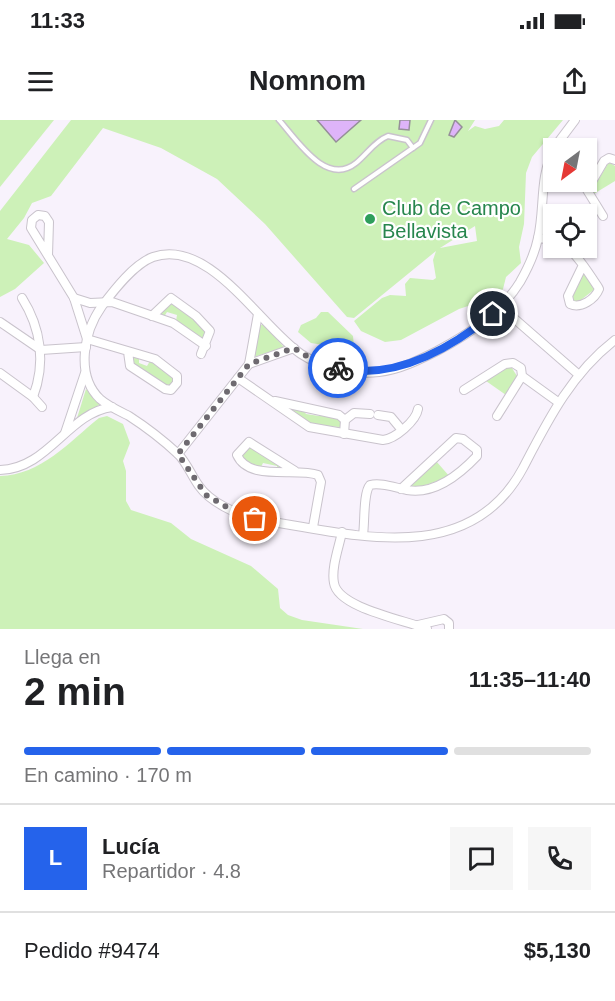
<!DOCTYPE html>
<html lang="es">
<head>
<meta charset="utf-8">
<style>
	body { margin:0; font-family:Helvetica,sans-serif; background:#f6f6f6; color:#202124; height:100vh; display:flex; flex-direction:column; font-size:22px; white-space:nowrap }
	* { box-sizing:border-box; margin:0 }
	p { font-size:20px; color:#757577 }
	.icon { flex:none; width:33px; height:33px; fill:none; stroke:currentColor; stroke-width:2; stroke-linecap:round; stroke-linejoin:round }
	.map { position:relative; height:509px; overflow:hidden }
	.sheet { display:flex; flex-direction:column; background:#fff; flex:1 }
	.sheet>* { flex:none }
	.needle { width:39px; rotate:212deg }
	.controls { position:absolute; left:543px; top:18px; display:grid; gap:12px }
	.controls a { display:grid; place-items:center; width:54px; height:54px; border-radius:0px; background:#fff; box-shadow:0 2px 4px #0004; font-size:30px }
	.pin { position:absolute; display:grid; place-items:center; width:51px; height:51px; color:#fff; margin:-26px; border:3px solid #fff; border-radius:50%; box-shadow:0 2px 6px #0007 }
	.courier { position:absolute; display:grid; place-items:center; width:60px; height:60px; margin:-30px; border:4px solid #2563eb; border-radius:50%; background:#fff; color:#222; box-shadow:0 2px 8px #0007 }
	.overview em { font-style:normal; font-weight:600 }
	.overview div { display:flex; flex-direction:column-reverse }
	.overview { display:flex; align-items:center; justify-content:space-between; height:102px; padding:0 24px }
	h1 { font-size:39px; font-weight:600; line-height:45px }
	.bar { display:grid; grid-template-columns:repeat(4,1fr); gap:9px 6px; align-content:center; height:72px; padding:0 24px }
	.bar i { height:8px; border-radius:4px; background:#e0e0e0 }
	.bar .current { background:#2563eb }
	.bar p { grid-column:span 4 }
	.line { display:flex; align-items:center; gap:15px; padding:0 24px; border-top:2px solid #e0e0e0 }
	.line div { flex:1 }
	.round { display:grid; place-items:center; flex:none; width:63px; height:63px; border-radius:0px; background:#f6f6f6 }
	.status { display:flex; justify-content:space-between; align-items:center; height:42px; padding:0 30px; background:#fff; direction:ltr }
	.status svg { height:16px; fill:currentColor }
	header { display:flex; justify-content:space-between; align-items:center; height:78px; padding:0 24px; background:#fff; font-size:27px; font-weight:600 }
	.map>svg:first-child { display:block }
</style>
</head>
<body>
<div class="status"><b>11:33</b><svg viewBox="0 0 49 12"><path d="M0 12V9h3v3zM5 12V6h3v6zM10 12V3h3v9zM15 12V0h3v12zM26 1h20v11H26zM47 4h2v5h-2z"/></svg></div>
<header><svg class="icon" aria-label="menu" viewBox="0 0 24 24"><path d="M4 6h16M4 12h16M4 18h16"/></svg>Nomnom<svg class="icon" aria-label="share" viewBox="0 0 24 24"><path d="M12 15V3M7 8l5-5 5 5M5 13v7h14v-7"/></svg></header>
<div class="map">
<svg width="615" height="509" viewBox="0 0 615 509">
	<rect width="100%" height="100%" fill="#f8f2fc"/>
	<g fill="#cdf1b8" fill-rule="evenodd">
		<polygon points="0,0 54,0 0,67"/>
		<path d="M 71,0 L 475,0 L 468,11 L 475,6 L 485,9 L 499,6 L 504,0 L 563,0 L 532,37 L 526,53 L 524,104 L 519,127 L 521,143 L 506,157 L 503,169 L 498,176 L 459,189 L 401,220 L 385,222 L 361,211 L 354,201 L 382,178 L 390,175 L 406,176 L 405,164 L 410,158 L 433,160 L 436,158 L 433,140 L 436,131 L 354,198 L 347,197 L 265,104 L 217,59 L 161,28 L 103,8 L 51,76 L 32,83 L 24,98 L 7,119 L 29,125 L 44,143 L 15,169 L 0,177 L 0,91 ZM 475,106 L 477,121 L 440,128 Z"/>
		<polygon points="609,42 615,46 615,61 592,75 591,72"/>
		<polygon points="581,153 585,154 595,169 577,183 572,181 572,173"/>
		<polygon points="170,181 207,209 204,219 176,201 177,195 167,192 164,197 158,195"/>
		<polygon points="321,192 328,192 353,216 355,238 351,240 323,225 311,223 298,212 301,205 316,198"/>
		<polygon points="263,204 284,227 254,237 260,206"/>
		<polygon points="131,235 139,238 139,243 147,246 150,241 158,244 176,259 169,268 133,246"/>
		<polygon points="510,245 517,256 506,275 486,261"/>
		<polygon points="86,269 100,284 79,300 77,298"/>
		<polygon points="284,286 303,290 306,294 319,296 323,294 340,298 342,301 340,307 310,305"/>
		<path d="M 107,296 L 123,304 L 130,323 L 123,341 L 126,351 L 126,381 L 131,390 L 171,403 L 191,419 L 251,446 L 278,469 L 280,488 L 288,495 L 302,500 L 363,509 L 0,509 L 0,356 C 41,355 69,322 99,298 Z"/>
		<polygon points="247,325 286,349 277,350 277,346 263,343 260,349 239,338"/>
		<polygon points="436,341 450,357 413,369 409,367 409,364"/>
	</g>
	<g fill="#deb4f9" stroke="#958f98" stroke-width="1.5">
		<polygon points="317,0 361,0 336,22"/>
		<polygon points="400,0 410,0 409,10 399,9"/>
		<polygon points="455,0 462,7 454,17 449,15"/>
	</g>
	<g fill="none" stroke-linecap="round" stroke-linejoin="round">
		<g stroke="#c9c3cc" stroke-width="7">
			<g id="service">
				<path d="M 279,0 C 297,20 326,67 356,43 C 367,34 375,21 388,16 L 407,20 L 413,28"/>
				<polyline points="354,69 420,23 431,0"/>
			</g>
		</g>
		<g stroke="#c9c3cc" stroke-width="10">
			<g id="minor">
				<polyline points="554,28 575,0"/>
				<path d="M 554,29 C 539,57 545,88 538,118 C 535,133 528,148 520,162 C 501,193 469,214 437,231 C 419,240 399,250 379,252 C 354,255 322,248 301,234 C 261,207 209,117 153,137 C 134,144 114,170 102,186 C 84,211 75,255 100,279 C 108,286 119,291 129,296 C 146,307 163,320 178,334 C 187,343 191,355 199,366 C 210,382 236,394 255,399 C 348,413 468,451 523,348 C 548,300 571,254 615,220"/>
				<polyline points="603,96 587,70 604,41 609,38 615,40"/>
				<polyline points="538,118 554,120"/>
				<path d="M 568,128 C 580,138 589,154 598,167 L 599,169 C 595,179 581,189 570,184 L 568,176 L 583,145"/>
				<polyline points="48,135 49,102 45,96 38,95 32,100 31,108 74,178 87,219 155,239 177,256 177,263 171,270 165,269 130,246 128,232"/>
				<path d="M 22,178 C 41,208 46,243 33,277"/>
				<polyline points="74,178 90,183 112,182 173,203 206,226"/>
				<polyline points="501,187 579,255"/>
				<polyline points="152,196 171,178 196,196 210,211 201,234"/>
				<polyline points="0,202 41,230 86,227"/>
				<polyline points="249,244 294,228"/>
				<polyline points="0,253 33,277 42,287"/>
				<path d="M 238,258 L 309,307 L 383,320 C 395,319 416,301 418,289"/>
				<polyline points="464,270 505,244 513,243 521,248 522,256 558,282"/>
				<polyline points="275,281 339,295 345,300"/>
				<polyline points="378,295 391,297 401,309"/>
				<polyline points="497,296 522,256"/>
				<polyline points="65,313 85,253"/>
				<polyline points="344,314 345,300 354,293 370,294"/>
				<polyline points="178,334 249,244 258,194"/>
				<path d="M 0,350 C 48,349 68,293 112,287"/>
				<path d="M 295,351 L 249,322 L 237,335 C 249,362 296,347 318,355 L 321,362 L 313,407"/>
				<path d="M 342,412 C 339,427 331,448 334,463 C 338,488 405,500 427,509"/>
				<path d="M 363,415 C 365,402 363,373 370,365 C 381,362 396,368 407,370 C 435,375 460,354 477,336 L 477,330 L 463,319 L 456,318 L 401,369"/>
				<polyline points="418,505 444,499 449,503 449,509"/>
			</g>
		</g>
		<use href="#service" stroke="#fff" stroke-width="4"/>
		<use href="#minor" stroke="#fff" stroke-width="8"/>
	</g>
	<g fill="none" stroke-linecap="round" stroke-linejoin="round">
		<polyline stroke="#6e6a70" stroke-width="6" stroke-dasharray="0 10.8" points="255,399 237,393 206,375 178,334 249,244 294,228 316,242 338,248"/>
		<path stroke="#2563eb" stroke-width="8" d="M 338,248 C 395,261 450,229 493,194"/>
	</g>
	<circle fill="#2e9e5b" stroke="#fff" stroke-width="2" cx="370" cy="99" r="6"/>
	<g text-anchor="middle" stroke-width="4.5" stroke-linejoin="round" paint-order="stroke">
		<g font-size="20" fill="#27864d" stroke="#fff" text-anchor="start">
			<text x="382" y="95">Club de Campo<tspan x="382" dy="23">Bellavista</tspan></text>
		</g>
	</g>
</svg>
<div class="controls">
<a><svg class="needle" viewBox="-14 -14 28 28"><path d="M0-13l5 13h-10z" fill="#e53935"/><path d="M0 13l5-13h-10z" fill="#757577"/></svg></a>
<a><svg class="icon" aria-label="locate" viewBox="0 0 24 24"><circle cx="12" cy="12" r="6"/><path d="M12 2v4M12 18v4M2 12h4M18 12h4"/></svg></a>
</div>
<div class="pin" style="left:255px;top:399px;background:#ea580c"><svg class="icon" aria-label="bag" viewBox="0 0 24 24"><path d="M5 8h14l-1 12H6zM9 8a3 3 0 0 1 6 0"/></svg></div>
<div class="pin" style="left:493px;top:194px;background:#1f2937"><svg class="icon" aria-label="home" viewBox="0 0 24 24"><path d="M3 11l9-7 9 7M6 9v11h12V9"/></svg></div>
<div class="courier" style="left:338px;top:248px"><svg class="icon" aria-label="bike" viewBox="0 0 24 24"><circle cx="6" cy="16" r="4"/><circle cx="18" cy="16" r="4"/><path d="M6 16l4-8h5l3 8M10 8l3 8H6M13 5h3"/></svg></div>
</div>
<section class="sheet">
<div class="overview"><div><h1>2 min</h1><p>Llega en</p></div><em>11:35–11:40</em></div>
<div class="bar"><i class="current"></i><i class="current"></i><i class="current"></i><i></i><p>En camino · 170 m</p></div>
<div class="line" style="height:108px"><b class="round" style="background:#2563eb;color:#fff">L</b><div><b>Lucía</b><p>Repartidor · 4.8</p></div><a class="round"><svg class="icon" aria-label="chat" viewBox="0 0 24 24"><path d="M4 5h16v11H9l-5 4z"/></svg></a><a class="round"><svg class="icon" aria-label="phone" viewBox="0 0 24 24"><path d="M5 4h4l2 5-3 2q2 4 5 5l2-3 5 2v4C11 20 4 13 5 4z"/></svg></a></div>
<div class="line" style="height:78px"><div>Pedido #9474</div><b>$5,130</b></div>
</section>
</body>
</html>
